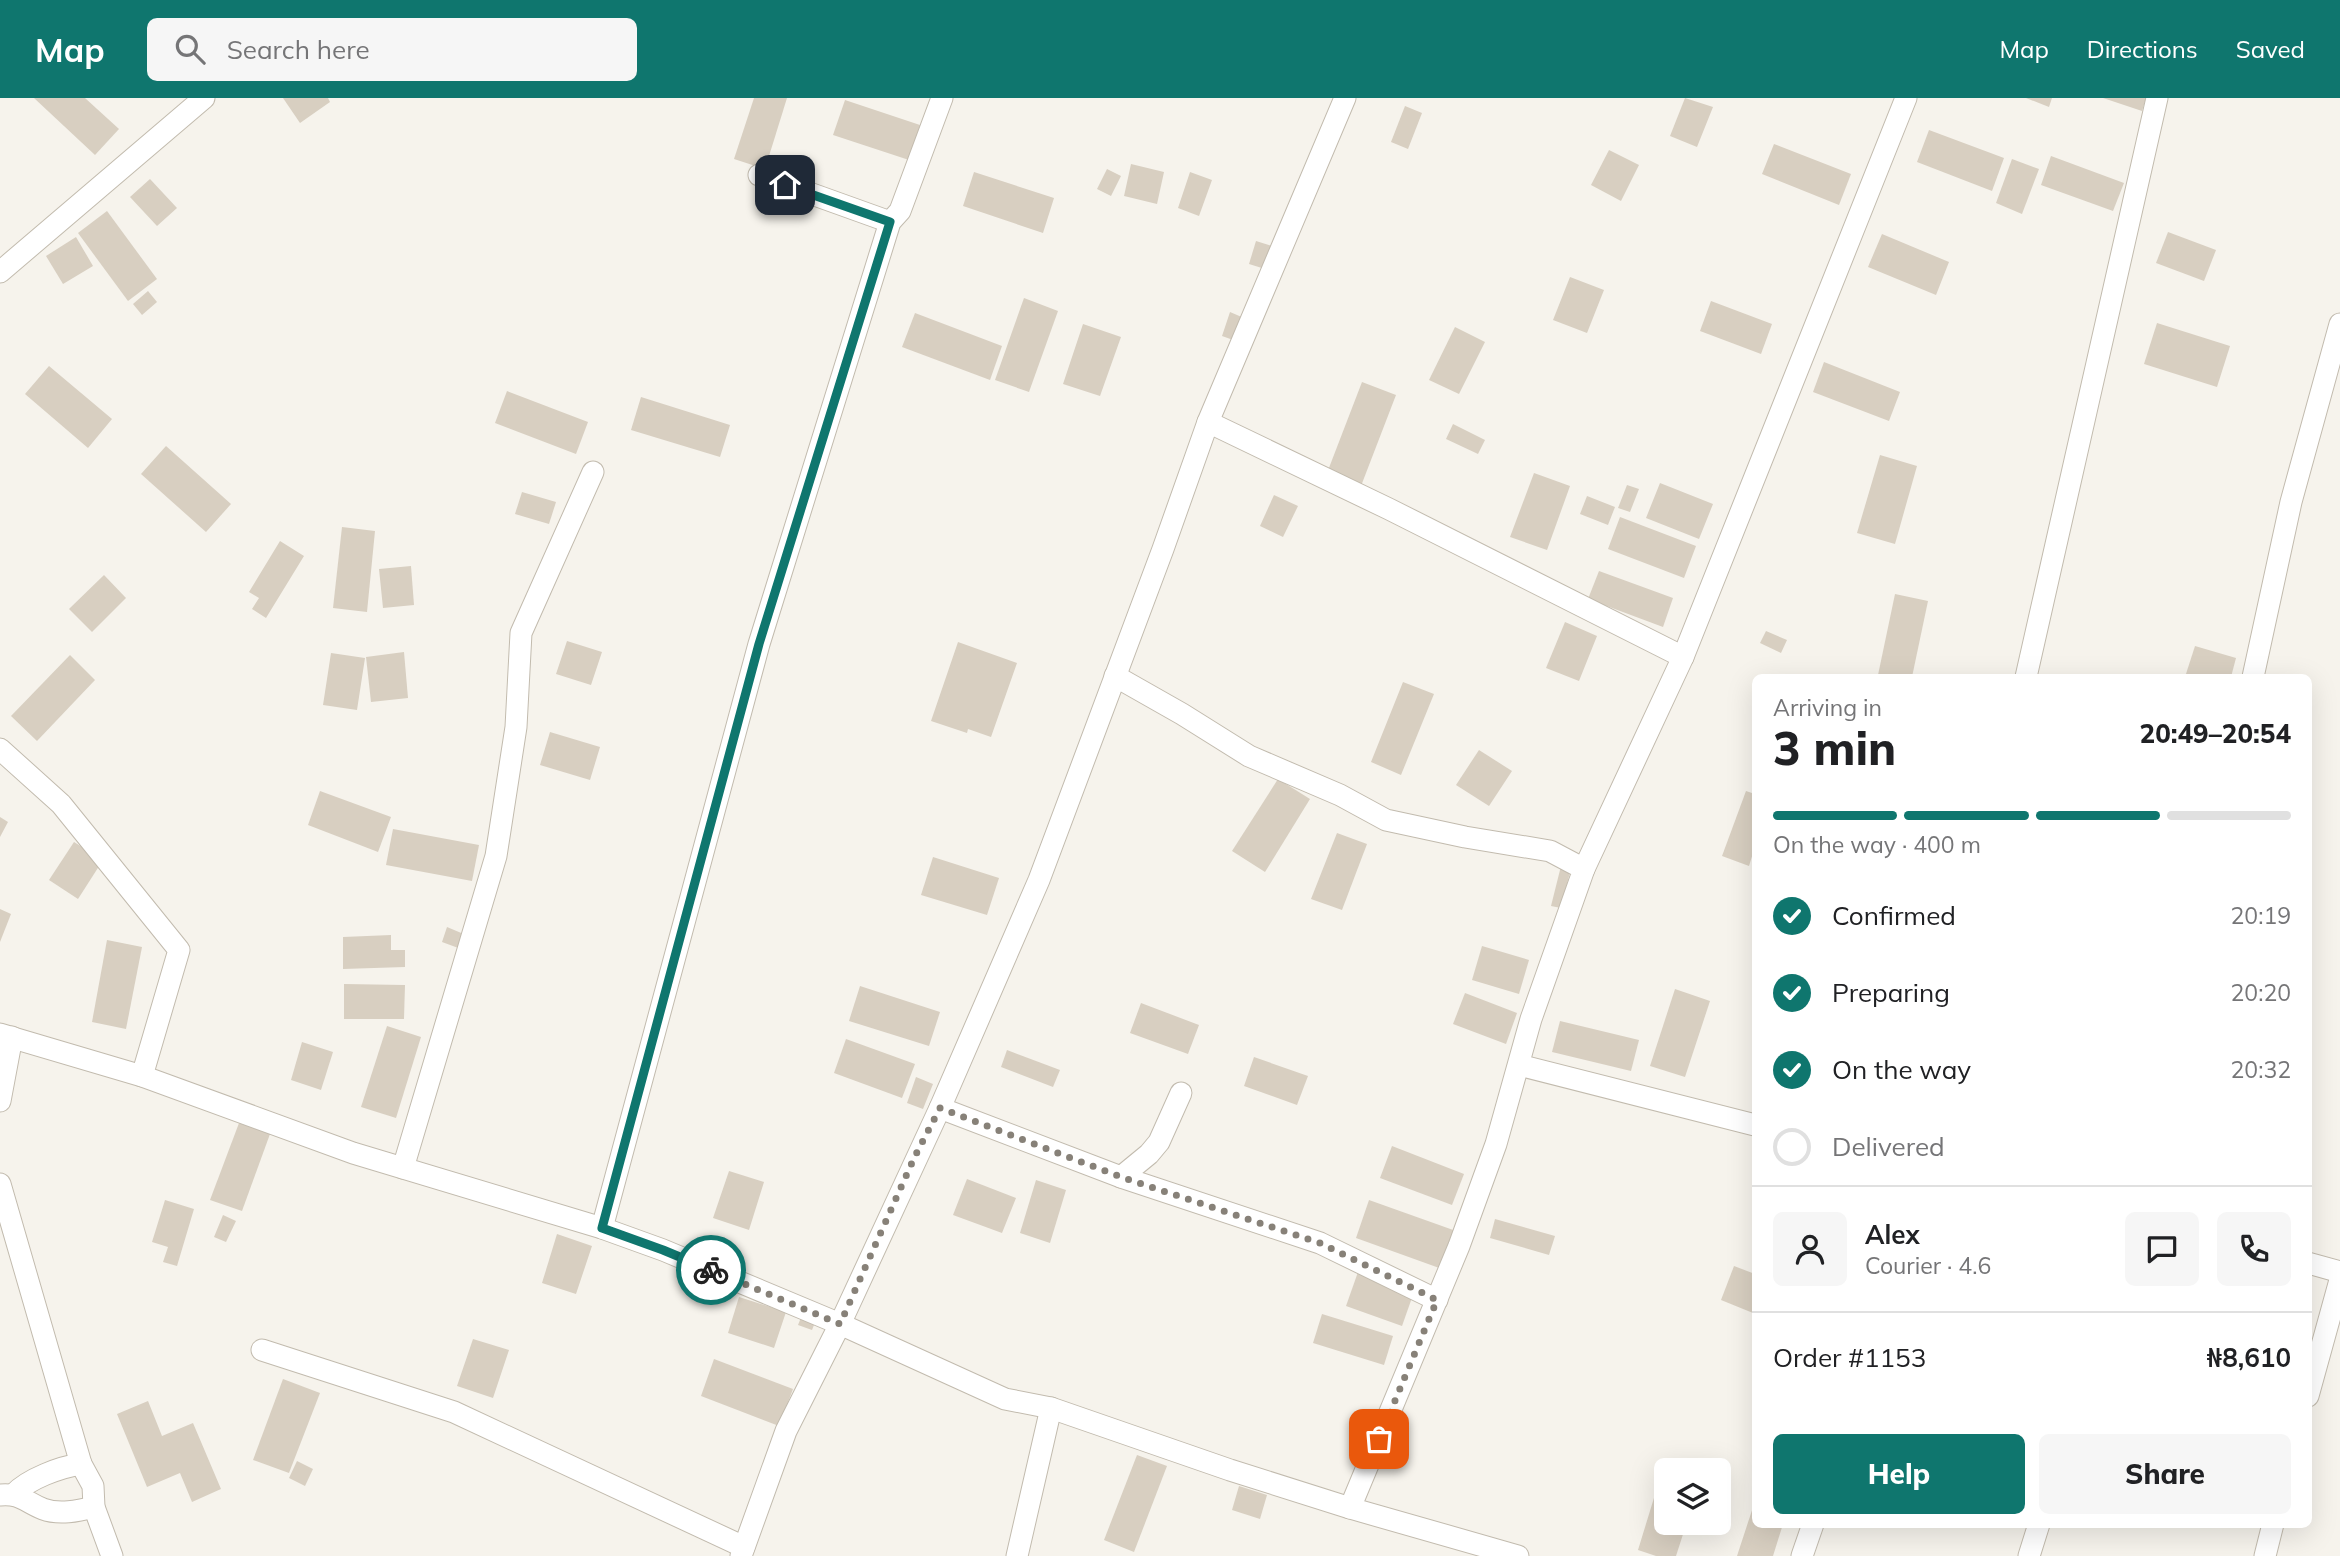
<!DOCTYPE html>
<html lang="en">
<head>
<meta charset="utf-8">
<style>
	body { margin:0; font-family:Mulish,sans-serif; background:#f6f6f6; color:#202124; height:100vh; display:flex; flex-direction:column; font-size:26px; white-space:nowrap }
	* { box-sizing:border-box; margin:0 }
	p { font-size:23px; color:#757577 }
	.icon { flex:none; width:38px; height:38px; fill:none; stroke:currentColor; stroke-width:2; stroke-linecap:round; stroke-linejoin:round }
	.map { position:relative; flex:1; overflow:hidden }
	.drawer { position:absolute; left:1752px; top:576px; width:560px; height:854px; display:flex; flex-direction:column; background:#fff; border-radius:10px; box-shadow:0 7px 28px #0002 }
	.drawer>* { flex:none }
	.tools { position:absolute; left:1654px; top:1360px; display:grid; gap:14px }
	.tools a { display:grid; place-items:center; width:77px; height:77px; border-radius:10px; background:#fff; box-shadow:0 7px 28px #0002; font-size:35px }
	.pin { position:absolute; display:grid; place-items:center; width:60px; height:60px; color:#fff; margin:-30px; border-radius:14px; box-shadow:0 4px 10px #0006 }
	.courier { position:absolute; display:grid; place-items:center; width:70px; height:70px; margin:-35px; border:5px solid #0f766e; border-radius:50%; background:#fff; color:#222; box-shadow:0 2px 9px #0007 }
	.head em { font-style:normal; font-weight:800 }
	.head div { display:flex; flex-direction:column-reverse }
	.head { display:flex; align-items:center; justify-content:space-between; height:119px; padding:0 21px }
	h1 { font-size:46px; font-weight:800; line-height:52px }
	.bar { display:grid; grid-template-columns:repeat(4,1fr); gap:10px 7px; align-content:center; height:84px; padding:0 21px }
	.bar i { height:9px; border-radius:5px; background:#e0e0e0 }
	.bar .current { background:#0f766e }
	.bar p { grid-column:span 4 }
	.line { display:flex; align-items:center; gap:18px; padding:0 21px; border-top:2px solid #e0e0e0 }
	.line div { flex:1 }
	.round { display:grid; place-items:center; flex:none; width:74px; height:74px; border-radius:10px; background:#f6f6f6 }
	ol { padding:0 21px; list-style:none }
	li { display:flex; align-items:center; gap:21px; height:77px }
	li p { margin-inline-start:auto }
	li .icon { padding:7px; border-radius:50%; background:#0f766e; color:#fff; stroke-width:4 }
	li:last-child { color:#757577 }
	li i { width:38px; height:38px; border:4px solid #e0e0e0; border-radius:50% }
	.primary-button { display:flex; gap:14px; margin-top:auto; padding:14px 21px }
	.primary-button a { flex:1; height:80px; border-radius:10px; background:#0f766e; color:#fff; font-size:28px; font-weight:800; line-height:80px; text-align:center }
	.primary-button a+a { background:#f6f6f6; color:#202124 }
	header { display:flex; align-items:center; gap:42px; box-sizing:border-box; height:98px; padding:0 35px; background:#0f766e; color:#fff }
	header strong { font-size:33px }
	nav { display:flex; gap:38px; margin-inline-start:auto; font-size:24px }
	.search { width:490px; height:63px; background:#f6f6f6; display:flex; align-items:center; gap:18px; box-sizing:border-box; padding:0 24px; border-radius:10px; color:#757577; font-size:26px }
	.map>svg:first-child { display:block }
</style>
</head>
<body>
<header>
<strong>Map</strong>
<div class="search"><svg class="icon" aria-label="search" viewBox="0 0 24 24"><circle cx="10" cy="10" r="6"/><path d="M15 15l6 6"/></svg>Search here</div>
<nav><a>Map</a><a>Directions</a><a>Saved</a></nav>
</header>
<div class="map">
<svg width="2340" height="1458" viewBox="0 0 2340 1458">
	<rect width="100%" height="100%" fill="#f6f3ec"/>
	<g fill="#d8cfc1">
		<polygon points="34,0 85,0 119,31 95,57"/>
		<polygon points="283,0 328,0 330,4 300,25"/>
		<polygon points="754,0 787,0 765,71 734,61"/>
		<polygon points="1685,0 1713,9 1697,49 1670,38"/>
		<polygon points="2026,0 2052,0 2049,9"/>
		<polygon points="2103,0 2146,0 2142,13"/>
		<polygon points="845,2 920,27 909,62 833,37"/>
		<polygon points="1405,8 1422,15 1408,51 1391,44"/>
		<polygon points="1929,32 2004,60 1992,93 1917,64"/>
		<polygon points="1774,46 1851,76 1839,107 1762,76"/>
		<polygon points="1609,52 1639,67 1621,103 1591,87"/>
		<polygon points="2051,58 2124,85 2113,113 2041,87"/>
		<polygon points="2012,61 2039,71 2022,116 1996,105"/>
		<polygon points="1131,66 1164,74 1157,106 1124,98"/>
		<polygon points="1107,71 1121,78 1111,98 1097,91"/>
		<polygon points="974,74 1054,100 1043,135 963,108"/>
		<polygon points="1190,74 1212,82 1199,118 1178,110"/>
		<polygon points="150,81 177,110 157,128 130,99"/>
		<polygon points="107,113 157,181 128,203 78,135"/>
		<polygon points="2168,134 2216,152 2204,183 2156,165"/>
		<polygon points="1882,136 1949,164 1936,197 1868,169"/>
		<polygon points="76,139 93,168 63,186 46,158"/>
		<polygon points="1256,143 1272,148 1265,171 1249,166"/>
		<polygon points="1570,179 1604,192 1587,235 1553,222"/>
		<polygon points="148,193 157,204 142,217 133,206"/>
		<polygon points="1024,200 1058,213 1029,294 995,282"/>
		<polygon points="1711,203 1772,226 1761,256 1700,233"/>
		<polygon points="1230,214 1244,220 1236,243 1222,238"/>
		<polygon points="915,215 1002,248 990,282 902,249"/>
		<polygon points="2157,225 2230,248 2217,289 2144,266"/>
		<polygon points="1083,226 1121,239 1100,298 1063,286"/>
		<polygon points="1455,229 1485,244 1459,296 1429,282"/>
		<polygon points="1824,264 1900,294 1889,323 1813,294"/>
		<polygon points="49,268 112,321 88,350 25,296"/>
		<polygon points="1362,284 1396,297 1361,388 1327,375"/>
		<polygon points="507,293 588,324 576,356 495,325"/>
		<polygon points="641,299 730,327 720,359 631,332"/>
		<polygon points="1453,326 1485,342 1478,356 1446,341"/>
		<polygon points="166,348 231,406 206,434 141,376"/>
		<polygon points="1880,357 1917,368 1895,446 1857,435"/>
		<polygon points="1534,375 1570,388 1547,452 1510,439"/>
		<polygon points="1660,385 1713,406 1699,441 1646,420"/>
		<polygon points="1627,387 1639,391 1630,414 1618,410"/>
		<polygon points="522,394 556,404 549,426 515,416"/>
		<polygon points="1274,397 1298,408 1283,439 1260,428"/>
		<polygon points="1587,398 1615,409 1608,427 1580,416"/>
		<polygon points="1620,419 1696,448 1684,480 1608,451"/>
		<polygon points="342,429 375,433 367,514 333,510"/>
		<polygon points="280,443 304,458 266,520 252,511 259,500 249,494"/>
		<polygon points="411,468 414,507 383,510 379,471"/>
		<polygon points="1599,473 1673,500 1663,529 1588,501"/>
		<polygon points="104,477 126,500 92,534 69,511"/>
		<polygon points="1895,496 1928,503 1912,579 1878,577"/>
		<polygon points="1565,524 1597,538 1579,583 1546,570"/>
		<polygon points="1766,533 1787,542 1781,555 1760,545"/>
		<polygon points="567,543 602,554 591,587 556,576"/>
		<polygon points="958,544 1017,565 991,639 968,631 967,635 931,623"/>
		<polygon points="2195,548 2236,560 2231,579 2185,579"/>
		<polygon points="404,554 408,600 371,604 366,559"/>
		<polygon points="331,555 365,560 357,612 323,607"/>
		<polygon points="70,557 95,582 37,643 11,618"/>
		<polygon points="1403,584 1434,596 1401,677 1371,664"/>
		<polygon points="550,634 600,649 590,682 540,667"/>
		<polygon points="1479,652 1512,673 1489,708 1456,687"/>
		<polygon points="1278,681 1310,701 1265,774 1232,753"/>
		<polygon points="320,693 391,719 378,754 308,727"/>
		<polygon points="1746,693 1755,696 1755,749 1749,768 1722,758"/>
		<polygon points="0,719 8,724 0,739"/>
		<polygon points="393,731 479,747 472,783 386,767"/>
		<polygon points="1337,735 1367,746 1342,812 1311,801"/>
		<polygon points="74,744 103,762 78,801 49,782"/>
		<polygon points="933,759 999,780 987,817 921,797"/>
		<polygon points="1561,768 1571,770 1561,810 1551,808"/>
		<polygon points="0,811 11,816 0,844"/>
		<polygon points="447,829 466,837 461,851 442,844"/>
		<polygon points="391,837 391,852 405,852 405,869 343,871 343,839"/>
		<polygon points="107,842 142,849 126,931 92,924"/>
		<polygon points="1482,848 1529,862 1519,896 1472,882"/>
		<polygon points="344,886 405,887 404,921 344,921"/>
		<polygon points="860,888 940,914 929,948 849,923"/>
		<polygon points="1675,891 1710,903 1685,979 1650,968"/>
		<polygon points="1465,895 1517,915 1506,946 1453,926"/>
		<polygon points="1141,905 1199,927 1188,956 1130,935"/>
		<polygon points="1560,923 1639,942 1631,973 1552,954"/>
		<polygon points="387,928 421,939 396,1020 361,1009"/>
		<polygon points="846,941 915,966 902,1000 834,975"/>
		<polygon points="302,944 333,954 321,992 291,982"/>
		<polygon points="1007,952 1060,972 1053,989 1001,969"/>
		<polygon points="1254,959 1308,978 1297,1007 1244,988"/>
		<polygon points="916,979 933,986 923,1011 907,1005"/>
		<polygon points="239,1025 270,1036 242,1113 210,1102"/>
		<polygon points="1392,1048 1464,1076 1452,1107 1380,1080"/>
		<polygon points="729,1073 764,1084 749,1132 713,1120"/>
		<polygon points="967,1081 1016,1100 1002,1135 953,1117"/>
		<polygon points="1036,1082 1066,1092 1050,1145 1020,1135"/>
		<polygon points="165,1102 194,1111 177,1168 163,1164 168,1149 152,1144"/>
		<polygon points="1369,1102 1456,1133 1442,1171 1356,1140"/>
		<polygon points="223,1117 236,1123 226,1144 214,1139"/>
		<polygon points="1495,1121 1555,1138 1549,1157 1490,1140"/>
		<polygon points="557,1136 592,1148 576,1196 542,1185"/>
		<polygon points="1734,1168 1755,1176 1755,1210 1753,1215 1721,1202"/>
		<polygon points="1358,1174 1414,1194 1402,1228 1346,1208"/>
		<polygon points="739,1199 786,1214 774,1250 728,1235"/>
		<polygon points="1322,1216 1393,1238 1384,1267 1313,1245"/>
		<polygon points="802,1217 816,1222 812,1232 798,1227"/>
		<polygon points="473,1241 509,1252 493,1300 457,1288"/>
		<polygon points="714,1261 793,1291 779,1328 701,1298"/>
		<polygon points="283,1281 320,1295 289,1375 253,1362"/>
		<polygon points="148,1303 162,1338 193,1325 221,1391 192,1404 180,1375 147,1389 117,1316"/>
		<polygon points="1137,1357 1167,1368 1134,1454 1104,1442"/>
		<polygon points="297,1363 313,1371 305,1388 289,1380"/>
		<polygon points="1665,1364 1688,1371 1666,1372 1666,1424 1687,1424 1676,1458 1656,1458 1638,1452"/>
		<polygon points="1239,1388 1267,1397 1260,1421 1232,1412"/>
		<polygon points="1755,1403 1755,1426 1783,1426 1773,1458 1737,1458"/>
	</g>
	<g fill="none" stroke-linecap="round" stroke-linejoin="round">
		<g stroke="#c2bbae" stroke-width="23">
			<g id="street">
				<polyline points="759,77 890,124"/>
				<polyline points="0,174 204,0"/>
				<polyline points="1208,324 1389,411 1683,559"/>
				<polyline points="1115,578 1182,616 1249,658 1340,697 1386,722 1465,739 1550,753 1584,771 1531,921 1496,1046 1459,1148 1350,1410"/>
				<polyline points="2026,579 2157,0"/>
				<polyline points="2253,579 2291,404 2340,226"/>
				<polyline points="0,651 61,706 179,852 142,978"/>
				<polyline points="1584,771 1683,559 1906,0"/>
				<polyline points="0,936 142,978 353,1055 602,1130 663,1152 840,1226 1005,1301 1051,1310 1230,1372 1350,1410 1518,1458"/>
				<polyline points="1519,967 1755,1027"/>
				<polyline points="0,1003 12,939"/>
				<polyline points="940,1010 1121,1079 1320,1145 1437,1202"/>
				<polyline points="403,1070 496,758 516,629 521,535 593,374"/>
				<polyline points="1121,1079 1149,1056 1159,1044 1181,995"/>
				<polyline points="0,1086 81,1366 93,1388 94,1409 112,1458"/>
				<polyline points="602,1130 759,546 890,124 900,113 942,0"/>
				<polyline points="2308,1165 2340,1174"/>
				<polyline points="262,1252 454,1314 744,1449"/>
				<polyline points="2308,1298 2340,1182"/>
				<path d="M 14,1396 C 28,1381 60,1369 81,1366"/>
				<path d="M 0,1397 C 21,1395 25,1404 43,1411 C 59,1417 78,1413 94,1409"/>
				<polyline points="741,1458 786,1333 840,1226 940,1010 1039,782 1163,451 1208,324 1345,0"/>
				<polyline points="1017,1458 1051,1310"/>
				<polyline points="1802,1458 1813,1426"/>
				<polyline points="2029,1458 2039,1426"/>
				<polyline points="2265,1458 2273,1426"/>
			</g>
		</g>
		<use href="#street" stroke="#fff" stroke-width="21"/>
	</g>
	<g fill="none" stroke-linecap="round" stroke-linejoin="round">
		<polyline stroke="#878178" stroke-width="7" stroke-dasharray="0 12.6" points="711,1172 840,1226 915,1058 940,1010 1121,1079 1320,1145 1437,1202 1379,1341"/>
		<polyline stroke="#0f766e" stroke-width="9" points="711,1172 663,1152 602,1130 759,546 890,124 785,87"/>
	</g>
</svg>
<div class="tools">
<a><svg class="icon" aria-label="layers" viewBox="0 0 24 24"><path d="M12 4l9 5-9 5-9-5zM3 14l9 5 9-5"/></svg></a>
</div>
<div class="pin" style="left:1379px;top:1341px;background:#ea580c"><svg class="icon" aria-label="bag" viewBox="0 0 24 24"><path d="M5 8h14l-1 12H6zM9 8a3 3 0 0 1 6 0"/></svg></div>
<div class="pin" style="left:785px;top:87px;background:#1f2937"><svg class="icon" aria-label="home" viewBox="0 0 24 24"><path d="M3 11l9-7 9 7M6 9v11h12V9"/></svg></div>
<div class="courier" style="left:711px;top:1172px"><svg class="icon" aria-label="bike" viewBox="0 0 24 24"><circle cx="6" cy="16" r="4"/><circle cx="18" cy="16" r="4"/><path d="M6 16l4-8h5l3 8M10 8l3 8H6M13 5h3"/></svg></div>
<section class="drawer">
<div class="head"><div><h1>3 min</h1><p>Arriving in</p></div><em>20:49–20:54</em></div>
<div class="bar"><i class="current"></i><i class="current"></i><i class="current"></i><i></i><p>On the way · 400 m</p></div>
<ol>
<li><svg class="icon" aria-label="check" viewBox="0 0 24 24"><path d="M5 12l5 5 9-10"/></svg>Confirmed<p>20:19</p></li>
<li><svg class="icon" aria-label="check" viewBox="0 0 24 24"><path d="M5 12l5 5 9-10"/></svg>Preparing<p>20:20</p></li>
<li><svg class="icon" aria-label="check" viewBox="0 0 24 24"><path d="M5 12l5 5 9-10"/></svg>On the way<p>20:32</p></li>
<li><i></i>Delivered</li>
</ol>
<div class="line" style="height:126px"><a class="round"><svg class="icon" aria-label="person" viewBox="0 0 24 24"><circle cx="12" cy="8" r="4"/><path d="M4 21q1-7 8-7t8 7"/></svg></a><div><b>Alex</b><p>Courier · 4.6</p></div><a class="round"><svg class="icon" aria-label="chat" viewBox="0 0 24 24"><path d="M4 5h16v11H9l-5 4z"/></svg></a><a class="round"><svg class="icon" aria-label="phone" viewBox="0 0 24 24"><path d="M5 4h4l2 5-3 2q2 4 5 5l2-3 5 2v4C11 20 4 13 5 4z"/></svg></a></div>
<div class="line" style="height:91px"><div>Order #1153</div><b>₦8,610</b></div>
<div class="primary-button"><a>Help</a><a>Share</a></div>
</section>
</div>
</body>
</html>
